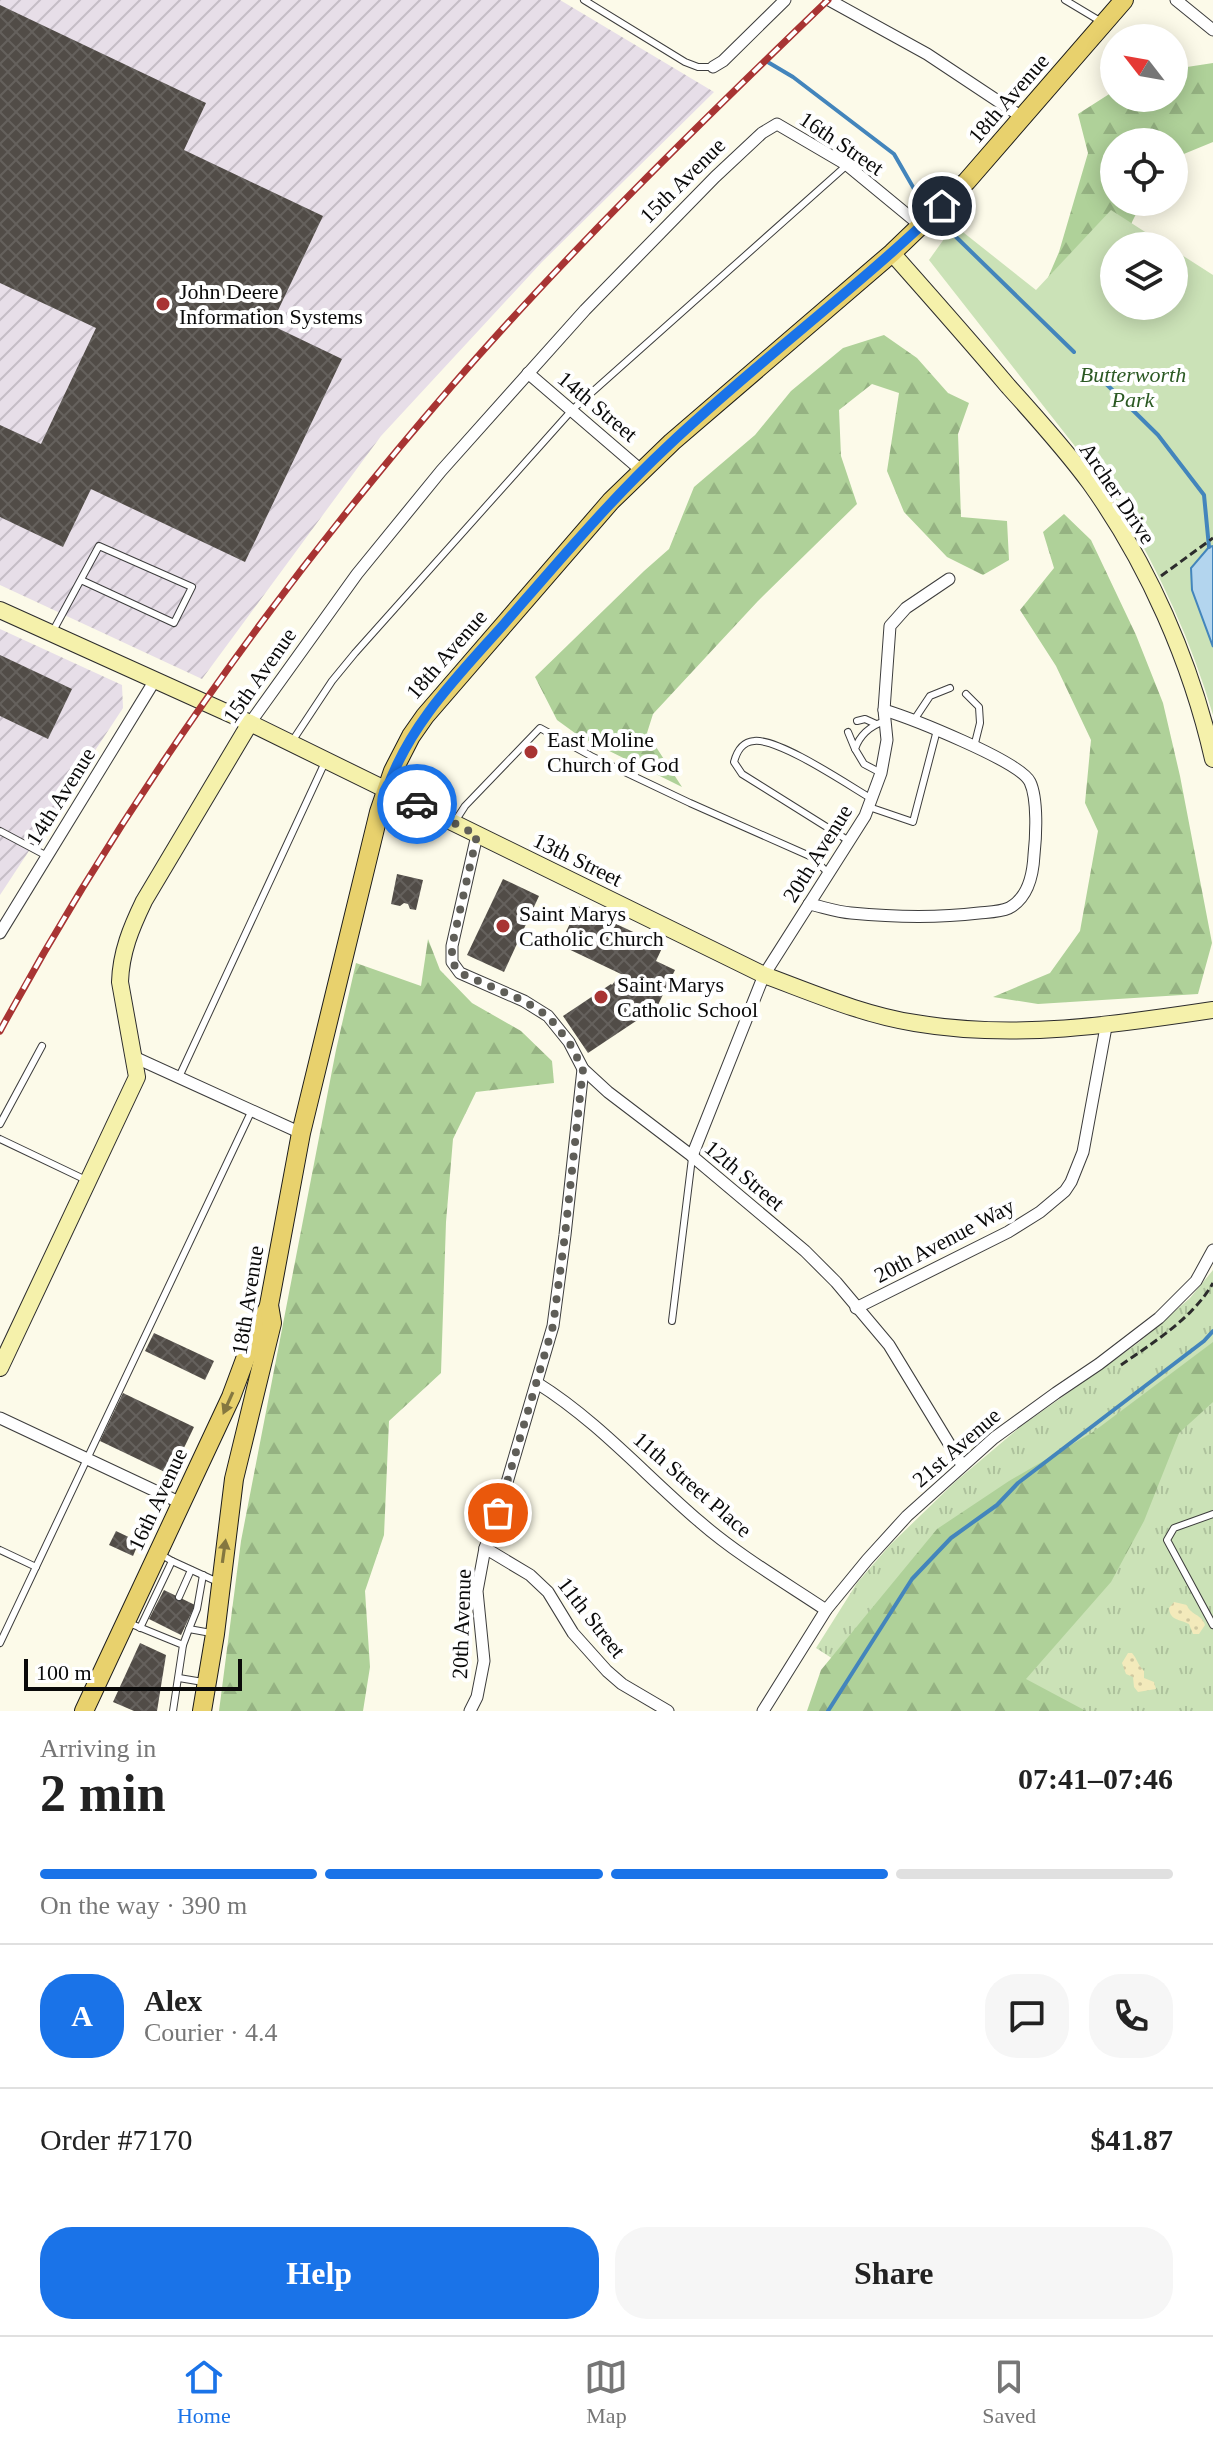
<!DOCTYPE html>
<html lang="en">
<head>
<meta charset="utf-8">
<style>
	body { margin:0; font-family:Georgia,serif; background:#f6f6f6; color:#222; height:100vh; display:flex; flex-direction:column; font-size:30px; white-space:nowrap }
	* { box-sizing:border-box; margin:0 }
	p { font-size:26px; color:#767676 }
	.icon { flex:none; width:44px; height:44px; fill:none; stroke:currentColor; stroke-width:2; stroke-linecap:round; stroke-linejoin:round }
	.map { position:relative; height:1711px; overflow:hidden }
	.drawer { display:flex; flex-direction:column; background:#fff; flex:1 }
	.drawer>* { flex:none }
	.needle { width:52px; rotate:301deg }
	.buttons { position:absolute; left:1100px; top:24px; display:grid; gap:16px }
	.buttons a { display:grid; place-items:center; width:88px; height:88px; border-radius:50%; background:#fff; box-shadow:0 4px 20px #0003; font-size:40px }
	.scale { position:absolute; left:24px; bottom:20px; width:218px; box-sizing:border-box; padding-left:8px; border:4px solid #0a0a0a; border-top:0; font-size:22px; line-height:28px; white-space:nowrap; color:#0a0a0a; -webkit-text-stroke:6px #fff; paint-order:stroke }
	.pin { position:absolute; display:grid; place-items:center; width:68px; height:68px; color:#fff; margin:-34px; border:4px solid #fff; border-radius:50%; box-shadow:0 2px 8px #0007 }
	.courier { position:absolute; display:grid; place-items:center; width:80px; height:80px; margin:-40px; border:6px solid #1a73e8; border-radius:50%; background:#fff; color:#222; box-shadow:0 2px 10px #0007 }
	.overview em { font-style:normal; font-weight:700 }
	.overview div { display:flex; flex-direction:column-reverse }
	.overview { display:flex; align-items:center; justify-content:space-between; height:136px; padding:0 40px }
	h1 { font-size:52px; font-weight:700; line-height:60px }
	.bar { display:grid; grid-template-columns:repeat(4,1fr); gap:12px 8px; align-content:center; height:96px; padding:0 40px }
	.bar i { height:10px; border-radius:6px; background:#e0e0e0 }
	.bar .current { background:#1a73e8 }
	.bar p { grid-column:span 4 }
	.line { display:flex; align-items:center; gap:20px; padding:0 40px; border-top:2px solid #e0e0e0 }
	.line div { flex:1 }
	.round { display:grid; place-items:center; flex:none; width:84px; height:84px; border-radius:32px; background:#f6f6f6 }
	.cta { display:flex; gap:16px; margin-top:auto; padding:16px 40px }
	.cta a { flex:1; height:92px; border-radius:32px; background:#1a73e8; color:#fff; font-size:32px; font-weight:700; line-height:92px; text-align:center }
	.cta a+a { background:#f6f6f6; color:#222 }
	.menu { display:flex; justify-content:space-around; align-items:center; height:112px; border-top:2px solid #e0e0e0; background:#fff; font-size:22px; color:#767676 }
	.menu a { display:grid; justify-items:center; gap:4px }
	.menu .current { color:#1a73e8 }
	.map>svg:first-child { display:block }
</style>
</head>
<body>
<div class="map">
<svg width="1213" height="1711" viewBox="0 0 1213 1711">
	<defs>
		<pattern id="industrial-furrows" width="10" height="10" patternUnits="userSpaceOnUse" patternTransform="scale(2)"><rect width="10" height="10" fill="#e7dee8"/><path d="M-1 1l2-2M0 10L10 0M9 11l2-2" fill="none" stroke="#c5bdc6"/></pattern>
		<pattern id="grass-tufts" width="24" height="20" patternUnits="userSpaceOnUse" patternTransform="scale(2)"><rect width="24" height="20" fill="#cbe2b7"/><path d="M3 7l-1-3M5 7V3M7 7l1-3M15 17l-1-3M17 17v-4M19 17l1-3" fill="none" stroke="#adc19c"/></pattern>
		<pattern id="forest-firs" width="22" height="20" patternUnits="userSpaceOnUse" patternTransform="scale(2)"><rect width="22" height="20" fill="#afd199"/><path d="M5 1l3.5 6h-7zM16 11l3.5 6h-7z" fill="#95b282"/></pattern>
		<pattern id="sand-dots" width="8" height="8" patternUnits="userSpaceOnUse" patternTransform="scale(2)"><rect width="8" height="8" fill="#f3eabb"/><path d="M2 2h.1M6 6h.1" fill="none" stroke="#cfc79f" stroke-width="1.8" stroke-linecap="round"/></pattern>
		<pattern id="building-cross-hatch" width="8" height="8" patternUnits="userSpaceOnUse" patternTransform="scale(2)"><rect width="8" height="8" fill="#514c47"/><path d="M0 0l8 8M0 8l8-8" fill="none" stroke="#65615d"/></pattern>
	</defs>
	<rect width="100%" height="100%" fill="#fcfae9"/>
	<g fill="url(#industrial-furrows)">
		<polygon points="0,0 560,0 714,92 542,262 381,436 202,679 0,585"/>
		<polygon points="0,629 122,685 123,708 0,895"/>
	</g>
	<polygon fill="url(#grass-tufts)" points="1213,1270 1213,1711 914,1711 816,1648 857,1583 890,1545 955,1482 1020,1427 1138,1343 1190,1298"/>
	<g fill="url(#forest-firs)">
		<polygon points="1213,63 1213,142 1174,158 1174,142 1114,142 1114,202 1142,202 1123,240 1114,246 1074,333 1041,294 1059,252 1088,153 1078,114 1114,91 1114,98 1174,98 1174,69"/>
		<polygon points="884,335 917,358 948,393 969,403 958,434 961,517 1007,521 1009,560 983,575 947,557 904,512 887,471 899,393 872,384 839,410 841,456 857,504 758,601 653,714 647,733 682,787 579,736 557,720 535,677 644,571 669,549 694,487 755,435 791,391 843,348"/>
		<polygon points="1064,514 1091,540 1136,635 1163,703 1180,776 1212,943 1198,994 1038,1004 993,997 1050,973 1080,931 1098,831 1085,803 1091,740 1056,666 1020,610 1054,568 1043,532"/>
		<polygon points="428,939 440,970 472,1003 521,1031 552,1061 554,1083 476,1092 453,1139 446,1222 441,1373 389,1421 384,1535 365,1591 370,1667 363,1711 219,1711 241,1541 336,1050 356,963 421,986"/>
		<polygon points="1213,1342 1213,1402 1179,1433 1144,1521 1111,1582 1026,1679 1086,1711 807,1711 821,1670 937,1529 1009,1481 1093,1432"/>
	</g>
	<g fill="url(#sand-dots)">
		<path d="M 1174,1602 L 1187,1605 C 1189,1614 1203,1615 1205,1625 L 1199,1634 L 1193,1634 L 1189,1624 C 1180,1619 1170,1621 1169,1608 Z"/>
		<path d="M 1128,1653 L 1132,1653 C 1138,1660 1136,1662 1144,1671 L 1144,1678 L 1154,1682 L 1156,1689 L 1138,1692 L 1134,1687 L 1133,1677 L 1126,1674 L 1122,1663 Z"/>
	</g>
	<path fill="#cbe2b7" d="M 1111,210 L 1167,246 L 1114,246 L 1114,306 L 1174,306 L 1174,250 L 1213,275 L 1213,715 C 1190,637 1157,566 1114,496 L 929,260 L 954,225 L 1036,290 Z"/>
	<polygon fill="#b3d5ee" stroke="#4385bc" stroke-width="2" points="1213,546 1213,647 1192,590 1191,568 1209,547"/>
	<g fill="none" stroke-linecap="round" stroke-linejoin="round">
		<g stroke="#4385bc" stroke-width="4">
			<polyline points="766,61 793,77 894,154 917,194"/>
			<polyline points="953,234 1074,352"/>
			<polyline points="1088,366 1158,435 1204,495 1209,547"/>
			<polyline points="828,1711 912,1579 951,1538 997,1505 1018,1483 1204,1341 1213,1331"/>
		</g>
	</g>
	<g fill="url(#building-cross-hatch)">
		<polygon points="0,5 206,103 184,150 323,216 271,325 342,359 245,562 91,489 63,547 0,517 0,425 41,444 96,328 0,283"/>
		<polygon points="0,655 72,689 48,739 0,716"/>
		<polygon points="397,874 423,880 416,910 410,909 408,904 404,903 400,906 391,904"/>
		<polygon points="503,879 539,896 504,972 467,955"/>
		<polygon points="578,906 663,946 656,961 675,970 657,1007 588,1053 563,1016 611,984 612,985 618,977 642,989 644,985 560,945"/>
		<polygon points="154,1333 214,1361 205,1380 145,1351"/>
		<polygon points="123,1393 194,1427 171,1475 100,1441"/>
		<polygon points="116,1531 139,1542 133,1556 109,1545"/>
		<polygon points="164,1590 195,1605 181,1635 149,1619"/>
		<polygon points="140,1643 166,1655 157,1711 134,1711 113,1702"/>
	</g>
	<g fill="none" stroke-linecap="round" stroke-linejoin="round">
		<g stroke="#3d3d3d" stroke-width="8">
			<g id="lane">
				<polyline points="584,0 685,62 698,67 713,67"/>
				<polyline points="1065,0 1100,21"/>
				<polyline points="53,631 99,546 192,587 174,623 81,580"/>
				<polyline points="966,694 979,707 980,723 974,747"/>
				<polyline points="914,720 930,696 950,688"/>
				<polyline points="857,721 865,719 876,724"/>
				<polyline points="848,732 855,749"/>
				<polyline points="291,743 332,681 355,653 572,410 847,165"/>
				<path d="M 881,773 L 864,764 L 855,749 C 860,734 870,726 885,721"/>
				<polyline points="869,807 913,822 937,730"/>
				<polyline points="454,823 465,806 540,728 591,756 690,803 812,857 828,873"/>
				<polyline points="0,831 47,856"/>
				<path d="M 849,841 L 742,774 L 734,762 C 737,751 742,742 754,741 C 779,738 848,785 872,799"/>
				<polyline points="179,1077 326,760"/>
				<polyline points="0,1124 42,1046"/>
				<polyline points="0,1139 86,1180"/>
				<polyline points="672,1321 692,1158"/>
				<polyline points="1213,1514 1174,1528 1167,1540 1213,1625"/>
				<polyline points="0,1550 36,1567"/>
				<polyline points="172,1561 220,1583"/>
				<polyline points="179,1597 191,1570"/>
				<polyline points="129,1623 183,1645 173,1711"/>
				<polyline points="140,1628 172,1561 160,1554"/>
				<polyline points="189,1629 197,1609 203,1575"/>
				<polyline points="0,1643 252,1110"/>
				<polyline points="183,1645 189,1629 211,1633"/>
				<polyline points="179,1678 203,1682"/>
			</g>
		</g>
		<g stroke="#3d3d3d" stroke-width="13">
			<g id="street">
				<polyline points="829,0 927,54 1022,117"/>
				<polyline points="1176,0 1213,30"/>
				<polyline points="713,67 723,61 785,0"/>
				<polyline points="528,373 642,471"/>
				<polyline points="250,723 357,574 441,471 585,310 715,177 762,133 777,124 847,165 921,226"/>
				<polyline points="477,835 452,946 452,962 460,973 524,1001 548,1016 569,1042 583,1069 608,1092 692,1156 805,1251 836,1282 889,1345 962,1465"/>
				<path d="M 809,904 C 823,907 837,912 851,913 C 893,917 937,918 979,913 C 989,912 1000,912 1009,908 C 1028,898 1033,875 1034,855 C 1036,837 1038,799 1030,782 C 1020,761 910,718 884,710"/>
				<polyline points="0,933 155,680"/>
				<polyline points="134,1057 301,1133"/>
				<polyline points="692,1156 764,975 865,816 881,773 887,740 884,710 890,626 906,608 949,579"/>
				<polyline points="856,1308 1008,1232 1040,1212 1065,1191 1071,1182 1083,1152 1106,1027"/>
				<path d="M 537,1383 C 598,1421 646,1476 700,1522 C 738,1555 784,1582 826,1610"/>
				<polyline points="0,1418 181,1503"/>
				<polyline points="485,1548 530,1575 548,1592 573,1633 607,1671 622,1684 668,1711"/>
				<polyline points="470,1711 477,1697 484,1661 477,1591 485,1548 498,1513 553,1326 565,1235 583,1069"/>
				<polyline points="763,1711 826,1610 867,1560 907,1516 994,1438 1056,1393 1099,1364 1159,1318 1196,1281 1213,1250"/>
			</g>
		</g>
		<g stroke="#2c2c2c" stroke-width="18">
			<g id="secondary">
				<path d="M 892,253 C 931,297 970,341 1008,386 C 1036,417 1065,449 1090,483 C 1148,564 1191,662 1213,759"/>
				<path d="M 0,610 L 250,723 L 764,975 C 813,993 863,1015 915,1023 C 1015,1040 1114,1025 1213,1010"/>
				<path d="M 0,1368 L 137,1077 L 120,982 C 121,952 131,928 144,901 L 250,723"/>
			</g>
		</g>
		<g stroke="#1b1b1b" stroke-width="20">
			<g id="primary">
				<polyline points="84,1711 231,1397 253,1338 268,1308"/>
				<polyline points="202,1711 215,1634 234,1479 272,1323 269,1305 301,1133 379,812 393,771 411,736 425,716 611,501 672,442 892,253 967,181 1124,0"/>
			</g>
		</g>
		<g stroke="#2c2c2c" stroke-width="3" stroke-dasharray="8 4" stroke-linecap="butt">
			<polyline points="1161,576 1213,538"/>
			<path d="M 1121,1365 C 1154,1342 1193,1318 1213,1283"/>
		</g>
		<use href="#lane" stroke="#fff" stroke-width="6"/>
		<use href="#street" stroke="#fff" stroke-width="11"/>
		<use href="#secondary" stroke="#f5f1ab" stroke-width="16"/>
		<use href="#primary" stroke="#e8d16d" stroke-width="18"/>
		<g stroke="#a83433" stroke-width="7">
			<path id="rail" d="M 0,1031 C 125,801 279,585 451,387 C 569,251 698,125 828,0"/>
		</g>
		<use href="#rail" stroke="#fff" stroke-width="4" stroke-dasharray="12" stroke-linecap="butt"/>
	</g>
	<defs><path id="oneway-solid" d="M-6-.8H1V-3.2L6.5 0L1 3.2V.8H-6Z" transform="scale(2)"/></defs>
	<g fill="#847740">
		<use href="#oneway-solid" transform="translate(228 1403) rotate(114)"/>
		<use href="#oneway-solid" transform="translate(224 1551) rotate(-82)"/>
	</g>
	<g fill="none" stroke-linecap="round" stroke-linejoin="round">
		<polyline stroke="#5f5e58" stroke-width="8" stroke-dasharray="0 14.4" points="417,804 477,835 452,946 452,962 460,973 524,1001 548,1016 569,1042 583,1069 565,1235 553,1326 498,1513"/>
		<path stroke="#1a73e8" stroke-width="10" d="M 417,804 L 387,789 C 410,723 459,675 505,623 C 558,562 610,500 669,445 C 757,362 855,290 942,206"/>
	</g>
	<g fill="#a83433" stroke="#fff" stroke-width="3">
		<circle cx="163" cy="304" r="8"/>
		<circle cx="531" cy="752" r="8"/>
		<circle cx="503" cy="926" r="8"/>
		<circle cx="601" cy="997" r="8"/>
	</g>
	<g text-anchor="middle" stroke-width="8" stroke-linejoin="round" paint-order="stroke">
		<g font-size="22" fill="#0a0a0a" stroke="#fff">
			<text transform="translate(1008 98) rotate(-49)" y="8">18th Avenue</text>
			<text transform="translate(842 143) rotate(34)" y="8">16th Street</text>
			<text transform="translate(682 180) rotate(-45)" y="8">15th Avenue</text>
			<text transform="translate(598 406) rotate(40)" y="8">14th Street</text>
			<text transform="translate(1118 493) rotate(56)" y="8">Archer Drive</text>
			<text transform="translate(446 654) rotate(-49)" y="8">18th Avenue</text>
			<text transform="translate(259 675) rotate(-55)" y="8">15th Avenue</text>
			<text transform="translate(60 796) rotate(-58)" y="8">14th Avenue</text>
			<text transform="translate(817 853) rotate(-58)" y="8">20th Avenue</text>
			<text transform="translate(578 859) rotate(26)" y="8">13th Street</text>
			<text transform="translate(745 1175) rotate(40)" y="8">12th Street</text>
			<text transform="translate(944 1240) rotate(-28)" y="8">20th Avenue Way</text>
			<text transform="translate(247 1300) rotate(-81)" y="8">18th Avenue</text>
			<text transform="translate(956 1447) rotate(-41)" y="8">21st Avenue</text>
			<text transform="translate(693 1484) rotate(41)" y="8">11th Street Place</text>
			<text transform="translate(157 1499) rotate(-65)" y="8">16th Avenue</text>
			<text transform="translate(592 1617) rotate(52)" y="8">11th Street</text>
			<text transform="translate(461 1624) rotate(-88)" y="8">20th Avenue</text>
		</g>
		<g font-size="22" fill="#0a0a0a" stroke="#fff" text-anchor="start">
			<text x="179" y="299">John Deere<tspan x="179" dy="25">Information Systems</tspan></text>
			<text x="547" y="747">East Moline<tspan x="547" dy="25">Church of God</tspan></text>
			<text x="519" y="921">Saint Marys<tspan x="519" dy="25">Catholic Church</tspan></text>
			<text x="617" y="992">Saint Marys<tspan x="617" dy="25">Catholic School</tspan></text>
		</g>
		<g font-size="22" font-style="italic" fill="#2b5923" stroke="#fff">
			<text x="1133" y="382">Butterworth<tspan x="1133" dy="25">Park</tspan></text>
		</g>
	</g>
</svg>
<div class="buttons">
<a><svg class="needle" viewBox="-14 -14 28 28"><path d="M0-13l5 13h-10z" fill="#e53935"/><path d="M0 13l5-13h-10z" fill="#767676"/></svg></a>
<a><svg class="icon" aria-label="locate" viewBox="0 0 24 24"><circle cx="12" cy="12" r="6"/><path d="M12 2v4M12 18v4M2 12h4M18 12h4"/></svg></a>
<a><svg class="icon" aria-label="layers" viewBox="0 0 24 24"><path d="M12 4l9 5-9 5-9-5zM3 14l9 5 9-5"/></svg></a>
</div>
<div class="scale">100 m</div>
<div class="pin" style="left:498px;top:1513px;background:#ea580c"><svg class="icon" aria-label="bag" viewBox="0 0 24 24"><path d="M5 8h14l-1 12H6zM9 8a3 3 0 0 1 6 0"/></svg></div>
<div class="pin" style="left:942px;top:206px;background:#1f2937"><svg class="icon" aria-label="home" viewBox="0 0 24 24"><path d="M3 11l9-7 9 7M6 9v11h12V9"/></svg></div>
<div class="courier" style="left:417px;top:804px"><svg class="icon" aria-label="car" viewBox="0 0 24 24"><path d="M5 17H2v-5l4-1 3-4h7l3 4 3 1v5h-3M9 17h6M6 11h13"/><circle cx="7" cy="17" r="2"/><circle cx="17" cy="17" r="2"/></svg></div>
</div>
<section class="drawer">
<div class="overview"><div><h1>2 min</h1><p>Arriving in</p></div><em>07:41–07:46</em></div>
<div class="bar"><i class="current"></i><i class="current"></i><i class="current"></i><i></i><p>On the way · 390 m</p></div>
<div class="line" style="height:144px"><b class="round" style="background:#1a73e8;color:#fff">A</b><div><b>Alex</b><p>Courier · 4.4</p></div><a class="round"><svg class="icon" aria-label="chat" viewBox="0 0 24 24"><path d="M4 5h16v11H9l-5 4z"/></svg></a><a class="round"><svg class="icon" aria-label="phone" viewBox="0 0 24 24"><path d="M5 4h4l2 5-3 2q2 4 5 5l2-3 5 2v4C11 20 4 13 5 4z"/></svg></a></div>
<div class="line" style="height:104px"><div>Order #7170</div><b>$41.87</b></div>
<div class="cta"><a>Help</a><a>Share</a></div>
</section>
<nav class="menu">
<a class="current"><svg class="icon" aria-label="home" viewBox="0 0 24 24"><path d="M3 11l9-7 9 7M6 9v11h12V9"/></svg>Home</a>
<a><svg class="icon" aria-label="map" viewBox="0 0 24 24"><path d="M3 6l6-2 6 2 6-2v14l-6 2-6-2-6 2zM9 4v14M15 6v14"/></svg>Map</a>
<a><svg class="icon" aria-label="saved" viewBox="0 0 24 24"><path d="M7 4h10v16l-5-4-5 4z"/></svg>Saved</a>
</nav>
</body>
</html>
